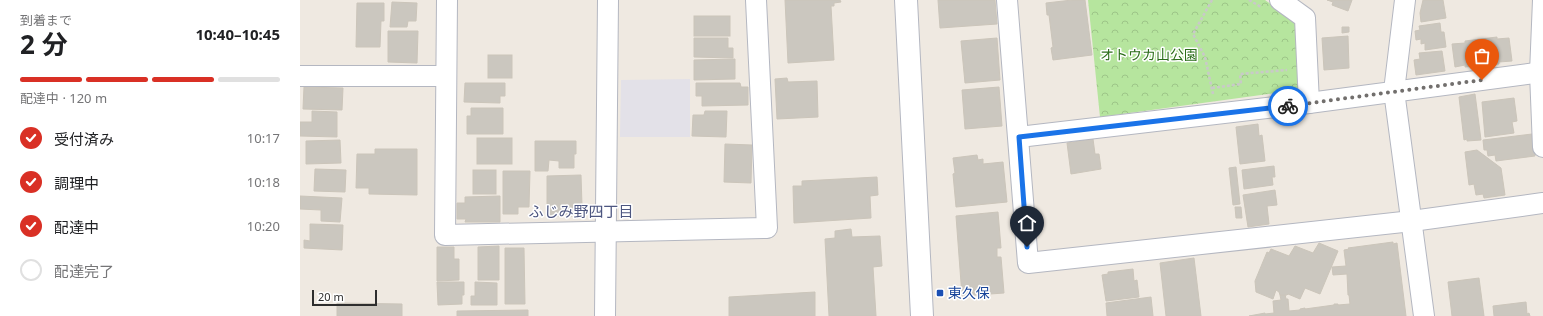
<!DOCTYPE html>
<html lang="ja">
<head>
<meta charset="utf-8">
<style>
	body { margin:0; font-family:"Noto Sans","Noto Sans JP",sans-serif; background:#f2f2f2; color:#202124; height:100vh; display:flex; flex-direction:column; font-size:15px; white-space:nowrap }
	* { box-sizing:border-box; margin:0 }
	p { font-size:13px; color:#757577 }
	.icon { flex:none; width:22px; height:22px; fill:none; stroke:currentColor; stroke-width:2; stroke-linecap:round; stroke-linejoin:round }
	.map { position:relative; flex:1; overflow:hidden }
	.panel { display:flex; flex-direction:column; background:#fff; width:300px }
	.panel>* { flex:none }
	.scale { position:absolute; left:12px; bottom:10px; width:65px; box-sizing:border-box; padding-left:4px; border:2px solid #2e2e2e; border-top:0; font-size:11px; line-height:14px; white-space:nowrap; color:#2e2e2e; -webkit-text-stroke:3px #fff; paint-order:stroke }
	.pin { position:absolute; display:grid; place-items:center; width:34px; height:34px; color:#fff; margin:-41px -17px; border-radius:50% 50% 50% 0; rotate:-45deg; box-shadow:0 0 4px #0007 }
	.pin .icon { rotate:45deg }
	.courier { position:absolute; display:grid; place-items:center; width:40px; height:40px; margin:-20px; border:3px solid #1a73e8; border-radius:50%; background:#fff; color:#222; box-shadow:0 1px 5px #0007 }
	.headline em { font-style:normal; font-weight:700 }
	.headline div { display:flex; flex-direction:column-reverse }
	.headline { display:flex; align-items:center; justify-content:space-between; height:68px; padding:0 20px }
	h1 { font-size:26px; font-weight:700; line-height:30px }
	.bar { display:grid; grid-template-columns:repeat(4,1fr); gap:6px 4px; align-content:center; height:48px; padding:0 20px }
	.bar i { height:5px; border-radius:3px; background:#e0e0e0 }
	.bar .selected { background:#d93025 }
	.bar p { grid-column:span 4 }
	ol { padding:0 20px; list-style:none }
	li { display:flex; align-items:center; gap:12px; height:44px }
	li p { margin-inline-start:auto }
	li .icon { padding:4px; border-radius:50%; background:#d93025; color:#fff; stroke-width:4 }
	li:last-child { color:#757577 }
	li i { width:22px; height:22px; border:2px solid #e0e0e0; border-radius:50% }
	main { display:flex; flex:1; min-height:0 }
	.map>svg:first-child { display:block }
</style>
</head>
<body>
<main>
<section class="panel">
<div class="headline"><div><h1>2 分</h1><p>到着まで</p></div><em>10:40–10:45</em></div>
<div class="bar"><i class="selected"></i><i class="selected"></i><i class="selected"></i><i></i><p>配達中 · 120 m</p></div>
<ol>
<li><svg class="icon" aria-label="check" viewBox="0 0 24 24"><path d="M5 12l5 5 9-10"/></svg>受付済み<p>10:17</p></li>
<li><svg class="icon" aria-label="check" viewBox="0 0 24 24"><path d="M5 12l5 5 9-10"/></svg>調理中<p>10:18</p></li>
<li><svg class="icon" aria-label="check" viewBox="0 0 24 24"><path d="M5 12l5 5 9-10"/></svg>配達中<p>10:20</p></li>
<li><i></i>配達完了</li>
</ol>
</section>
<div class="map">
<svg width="1243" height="316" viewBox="0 0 1243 316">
	<defs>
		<pattern id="park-crowns" width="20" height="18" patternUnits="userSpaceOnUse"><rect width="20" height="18" fill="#b6e59e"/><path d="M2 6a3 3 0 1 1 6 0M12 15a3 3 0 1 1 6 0" fill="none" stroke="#9dc588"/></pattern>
	</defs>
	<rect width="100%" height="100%" fill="#efe9e1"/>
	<polygon fill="#e3e1e8" points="390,79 390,137 320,137 321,80"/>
	<polygon fill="url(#park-crowns)" points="788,0 965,0 992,19 1000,30 1002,78 997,90 800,117"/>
	<g fill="#cbc7bf" stroke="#cbc5ba">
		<polygon points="485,0 540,0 541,2 534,3 534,6 531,6 534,60 488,63"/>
		<polygon points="638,0 695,0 697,24 640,28"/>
		<polygon points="772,0 785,0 792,55 753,60 751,48 753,47 749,15 747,15 746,3"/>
		<polygon points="1027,0 1052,0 1048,11 1032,5 1033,2"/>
		<polygon points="1123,0 1143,0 1146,18 1121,22 1120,13"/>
		<polygon points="92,2 117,3 116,21 108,21 107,27 90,27"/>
		<polygon points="57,3 84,3 84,21 81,21 80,47 56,47"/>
		<rect x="394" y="16" width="36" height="20"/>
		<polygon points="1140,23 1141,32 1144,32 1146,47 1125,50 1125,43 1121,44 1121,39 1116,40 1115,31 1120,30 1119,26"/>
		<polygon points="1042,27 1049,27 1049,32 1042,33"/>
		<polygon points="88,31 118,31 117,63 88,62"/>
		<polygon points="1048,36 1049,68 1024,70 1022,38"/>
		<polygon points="1197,37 1197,39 1209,38 1212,61 1199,62 1199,64 1165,67 1165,65 1155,67 1152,44 1165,43 1165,41"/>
		<polygon points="394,38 428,38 428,48 433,48 433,58 394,57"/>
		<polygon points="697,38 700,80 665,83 661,41"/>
		<polygon points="1142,51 1145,71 1116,75 1114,60 1120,59 1119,53"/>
		<rect x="188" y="55" width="24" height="23"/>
		<polygon points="435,59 435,79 394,80 394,60"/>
		<polygon points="487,78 488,82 517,81 518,117 477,119 475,79"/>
		<polygon points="165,83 205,83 205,96 200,96 200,103 164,102"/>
		<polygon points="396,83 440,83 441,87 448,87 448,105 402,106 402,96 396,96"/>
		<polygon points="4,87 43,88 42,110 3,109"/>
		<polygon points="699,87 702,126 665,129 662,90"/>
		<polygon points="1175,94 1181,140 1167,141 1167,139 1164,140 1159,97"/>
		<polygon points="1214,98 1217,121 1212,122 1214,133 1185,137 1182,102"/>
		<polygon points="171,108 203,108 203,134 167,134 167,116 171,116"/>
		<polygon points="12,111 37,112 37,137 0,136 0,122 12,122"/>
		<polygon points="405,111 427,111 426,137 392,136 393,115 404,115"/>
		<polygon points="958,124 959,136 962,135 965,161 940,164 936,127"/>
		<polygon points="1232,134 1235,156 1196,161 1195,155 1188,156 1187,150 1184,150 1183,140"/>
		<rect x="177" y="138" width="35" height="26"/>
		<polygon points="793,139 795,154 799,154 801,169 771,174 767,143"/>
		<polygon points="40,140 41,163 6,164 6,141"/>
		<polygon points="235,141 276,141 276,154 274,154 274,168 259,168 259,161 249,160 248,171 235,171"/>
		<polygon points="425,144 452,145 451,183 424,182"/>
		<polygon points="75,149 117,149 117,195 69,194 69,188 56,188 57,154 75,154"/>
		<polygon points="1177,150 1201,168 1205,195 1184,198 1183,194 1176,195 1174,184 1169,185 1165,152"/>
		<polygon points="677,155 678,160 683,159 683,164 703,162 707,202 656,207 653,174 655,173 653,158"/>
		<polygon points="974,166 975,177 972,177 973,185 944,189 942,170"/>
		<polygon points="936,167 940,204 933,205 929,168"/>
		<polygon points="15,169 46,170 45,192 14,191"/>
		<rect x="173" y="170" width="23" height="24"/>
		<polygon points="203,171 230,171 229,207 218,207 218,214 203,214"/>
		<polygon points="281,175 282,206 275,207 275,216 247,216 247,176"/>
		<polygon points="577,177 578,195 570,196 571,218 494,223 493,186 502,186 502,181"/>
		<polygon points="975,190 977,205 967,206 969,224 948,227 943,195"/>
		<polygon points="0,196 42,198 40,222 21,221 21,210 0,209"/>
		<polygon points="200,196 200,222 165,222 166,219 157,219 157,203 165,203 165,197"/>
		<polygon points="935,207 941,207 942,218 936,218"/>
		<polygon points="698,212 701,248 697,248 697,257 701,257 704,293 662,296 656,216"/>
		<polygon points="10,224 43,225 42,250 4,248 4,240 10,241"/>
		<polygon points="551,229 552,237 580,236 582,266 573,267 576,316 529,316 525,239 535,238 535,231"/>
		<polygon points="1093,242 1093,244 1097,243 1106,316 949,316 965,313 965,314 974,313 973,301 981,300 980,295 985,294 986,299 988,299 989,311 1000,310 1000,309 1005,308 1005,309 1034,305 1034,304 1038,304 1038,305 1050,304 1049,295 1048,295 1047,274 1033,275 1032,267 1046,266 1044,250 1049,249 1048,248"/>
		<polygon points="1019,243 1038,251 1020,294 1005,288 1000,299 988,294 987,295 980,295 979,292 976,290 973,299 956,292 955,281 967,252 969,253 971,249 989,256 995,246 1013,253"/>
		<polygon points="199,246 199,280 178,280 178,247"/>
		<polygon points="137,247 154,247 154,259 159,259 159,280 137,281"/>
		<polygon points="205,248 224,248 225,304 205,304"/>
		<polygon points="894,258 901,316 866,316 860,263"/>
		<polygon points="833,269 834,281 837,280 839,297 806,301 802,275 808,274 808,272"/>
		<polygon points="1179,278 1184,316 1152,316 1148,282"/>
		<polygon points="137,282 164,282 164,295 162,295 162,304 138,305"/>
		<polygon points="175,282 197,283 197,305 171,305 171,296 175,296"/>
		<polygon points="515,292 515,316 429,316 429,297"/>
		<polygon points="851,297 853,316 807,316 806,303"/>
		<polygon points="1226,302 1227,314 1229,313 1230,316 1194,316 1193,306"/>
		<polygon points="37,303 102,304 102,316 37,316"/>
		<polygon points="228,310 228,316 157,316 157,311"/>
	</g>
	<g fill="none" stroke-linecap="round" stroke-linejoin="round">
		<g stroke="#b4b7c1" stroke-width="22">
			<g id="minor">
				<polyline points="147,0 145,235 467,228 456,0"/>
				<polyline points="707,0 728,263 1112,221 1243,203"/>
				<polyline points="980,0 1005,18 1009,103"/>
				<polyline points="1105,0 1094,91 1124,316"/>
				<polyline points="1243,0 1240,73 1243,147"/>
				<polyline points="0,76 146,76"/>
				<polyline points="719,137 1009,103 1243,72"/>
				<polyline points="305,316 308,0"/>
			</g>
		</g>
		<g stroke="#b4b7c1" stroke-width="24">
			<polyline id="tertiary" points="606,0 622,316"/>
		</g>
		<g stroke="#c9c9c9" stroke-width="2.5" stroke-dasharray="3 2" stroke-linecap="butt">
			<polyline points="912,0 893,34 905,57 913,94"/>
			<polyline points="949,0 961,7"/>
			<polyline points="912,88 941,84 940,74 987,70"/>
		</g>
		<use href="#minor" stroke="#fff" stroke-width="20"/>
		<use href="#tertiary" stroke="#fff" stroke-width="22"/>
	</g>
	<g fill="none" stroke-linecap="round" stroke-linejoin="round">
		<polyline stroke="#726f6d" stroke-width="4" stroke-dasharray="0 7.2" points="988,106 1182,80"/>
		<polyline stroke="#1a73e8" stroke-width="5" points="727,247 719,137 988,106"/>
	</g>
	<rect fill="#1a4fb4" stroke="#fff" stroke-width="1.5" x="636" y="289" width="8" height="8" rx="2"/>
	<g text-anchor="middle" stroke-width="3" stroke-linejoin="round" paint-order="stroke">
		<g font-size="14" fill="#2c6e1b" stroke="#fff">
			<text x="849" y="60">オトウカ山公園</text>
		</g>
		<g font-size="14" fill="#164399" stroke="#fff" text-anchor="start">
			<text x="648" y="298">東久保</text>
		</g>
		<g font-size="15" fill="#4d5680" stroke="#fff">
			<text x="281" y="217">ふじみ野四丁目</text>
		</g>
	</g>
</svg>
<div class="scale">20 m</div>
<div class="pin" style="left:1182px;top:80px;background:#ea580c"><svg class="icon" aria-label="bag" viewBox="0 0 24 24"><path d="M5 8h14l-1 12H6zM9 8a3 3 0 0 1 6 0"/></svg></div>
<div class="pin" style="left:727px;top:247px;background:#1f2937"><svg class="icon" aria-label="home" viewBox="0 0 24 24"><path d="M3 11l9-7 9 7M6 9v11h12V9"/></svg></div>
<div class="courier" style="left:988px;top:106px"><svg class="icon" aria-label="bike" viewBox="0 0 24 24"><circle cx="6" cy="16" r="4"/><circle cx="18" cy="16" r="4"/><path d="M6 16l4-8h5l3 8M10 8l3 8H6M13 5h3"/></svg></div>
</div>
</main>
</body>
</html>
